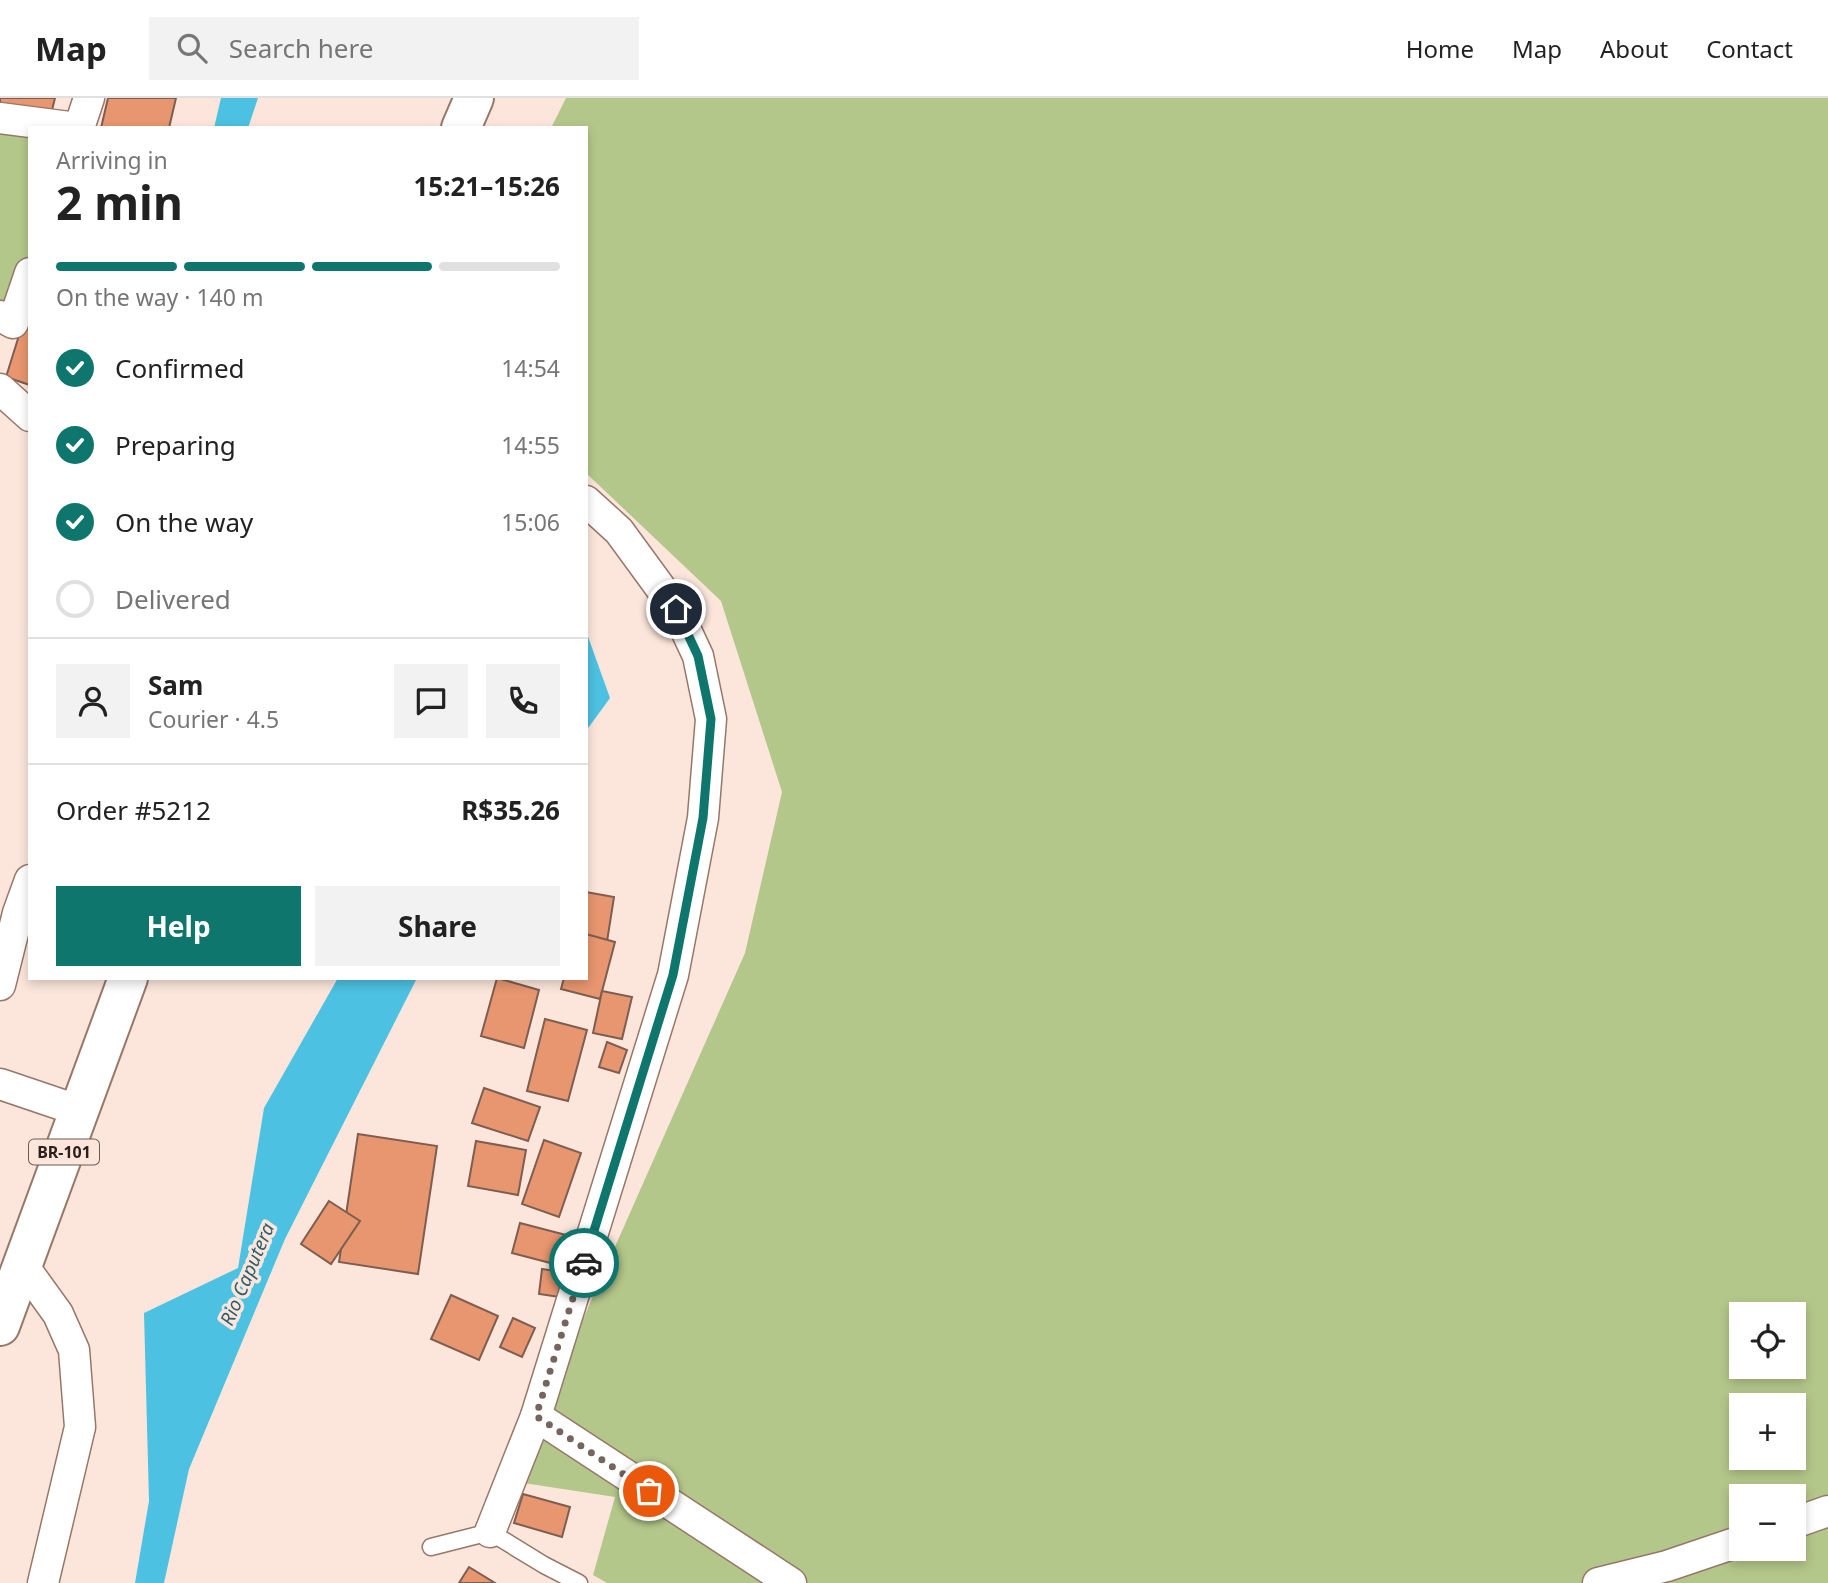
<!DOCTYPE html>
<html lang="en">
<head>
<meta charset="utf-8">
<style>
	body { margin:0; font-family:"Noto Sans",sans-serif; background:#f2f2f2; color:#222; height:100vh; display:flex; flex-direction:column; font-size:26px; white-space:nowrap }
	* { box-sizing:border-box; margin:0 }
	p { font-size:23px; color:#767676 }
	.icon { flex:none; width:38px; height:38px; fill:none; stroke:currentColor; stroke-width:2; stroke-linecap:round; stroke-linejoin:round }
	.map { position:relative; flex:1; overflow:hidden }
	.details { position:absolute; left:28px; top:28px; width:560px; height:854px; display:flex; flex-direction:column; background:#fff; border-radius:0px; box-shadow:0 4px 10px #0003 }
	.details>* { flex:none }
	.buttons { position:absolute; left:1729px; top:1204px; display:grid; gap:14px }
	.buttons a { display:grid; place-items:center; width:77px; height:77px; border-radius:0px; background:#fff; box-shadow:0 4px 10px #0003; font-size:35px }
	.pin { position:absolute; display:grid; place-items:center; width:60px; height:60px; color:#fff; margin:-30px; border:4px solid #fff; border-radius:50%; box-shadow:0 2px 7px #0007 }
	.courier { position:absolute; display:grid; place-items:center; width:70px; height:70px; margin:-35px; border:5px solid #0f766e; border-radius:50%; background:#fff; color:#222; box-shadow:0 2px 9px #0007 }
	.head em { font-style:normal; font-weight:700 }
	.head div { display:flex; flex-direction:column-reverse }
	.head { display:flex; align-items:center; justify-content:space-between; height:119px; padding:0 28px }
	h1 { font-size:46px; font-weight:700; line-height:52px }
	.bar { display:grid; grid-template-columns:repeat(4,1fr); gap:10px 7px; align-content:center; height:84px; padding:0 28px }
	.bar i { height:9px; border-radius:5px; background:#e0e0e0 }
	.bar .active { background:#0f766e }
	.bar p { grid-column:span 4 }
	.line { display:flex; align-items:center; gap:18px; padding:0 28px; border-top:2px solid #e0e0e0 }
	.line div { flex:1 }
	.round { display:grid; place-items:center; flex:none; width:74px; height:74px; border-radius:0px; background:#f2f2f2 }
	ol { padding:0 28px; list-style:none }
	li { display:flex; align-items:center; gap:21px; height:77px }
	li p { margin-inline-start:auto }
	li .icon { padding:7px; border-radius:50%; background:#0f766e; color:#fff; stroke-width:4 }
	li:last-child { color:#767676 }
	li i { width:38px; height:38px; border:4px solid #e0e0e0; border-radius:50% }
	.cta { display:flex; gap:14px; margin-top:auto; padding:14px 28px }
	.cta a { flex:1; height:80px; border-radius:0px; background:#0f766e; color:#fff; font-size:28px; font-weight:700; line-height:80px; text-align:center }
	.cta a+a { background:#f2f2f2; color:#222 }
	header { display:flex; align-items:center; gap:42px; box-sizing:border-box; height:98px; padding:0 35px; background:#fff; border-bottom:2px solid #e0e0e0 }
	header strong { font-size:33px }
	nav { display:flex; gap:38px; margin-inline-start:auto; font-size:24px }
	.search { width:490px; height:63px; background:#f2f2f2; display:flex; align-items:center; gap:18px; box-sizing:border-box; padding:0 24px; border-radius:0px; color:#767676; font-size:26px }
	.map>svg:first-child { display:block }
</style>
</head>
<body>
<header>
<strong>Map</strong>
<div class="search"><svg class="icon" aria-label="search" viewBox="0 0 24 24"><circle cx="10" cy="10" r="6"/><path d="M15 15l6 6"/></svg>Search here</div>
<nav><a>Home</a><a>Map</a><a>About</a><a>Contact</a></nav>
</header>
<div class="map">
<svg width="1828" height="1485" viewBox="0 0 1828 1485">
	<rect width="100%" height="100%" fill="#fce6dc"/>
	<g fill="#b4c78a" fill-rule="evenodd">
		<path d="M 566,0 L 1828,0 L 1828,1485 L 607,1485 L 593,1477 L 615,1399 L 517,1384 L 583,1221 L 745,855 L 782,694 L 721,503 L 586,375 L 586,30 L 551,30 ZM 1741,1216 L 1794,1216 L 1794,1269 L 1741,1269 ZM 1741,1307 L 1794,1307 L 1794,1360 L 1741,1360 ZM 1741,1398 L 1794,1398 L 1794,1451 L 1741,1451 Z"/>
		<polygon points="0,26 30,30 30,152 9,215 0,211"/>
	</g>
	<g fill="#4dc1e1">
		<polygon points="221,0 258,0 248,30 214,30"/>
		<polygon points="586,533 610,600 586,633"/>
		<polygon points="338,880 417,880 285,1141 189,1371 164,1485 135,1485 149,1403 144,1215 238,1170 264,1010"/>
	</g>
	<g fill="#e7966f" stroke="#7d5e50" stroke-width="2">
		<polygon points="0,0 55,0 50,20 0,12"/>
		<polygon points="108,0 176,0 169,30 101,30"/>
		<polygon points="26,215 30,216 30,287 6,279"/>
		<polygon points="586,794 614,799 606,850 586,846"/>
		<polygon points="586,836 615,844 600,901 561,891 564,880 586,880"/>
		<polygon points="497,880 539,892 524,950 481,938"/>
		<polygon points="602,893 632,899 622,941 593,935"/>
		<polygon points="545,921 587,932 568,1003 527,993"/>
		<polygon points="607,944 627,952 619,975 599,969"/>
		<polygon points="484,990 540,1009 528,1043 472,1025"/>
		<polygon points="358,1036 437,1048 418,1176 339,1164"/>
		<polygon points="544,1042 581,1055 559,1119 522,1106"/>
		<polygon points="476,1043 526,1052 518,1097 468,1088"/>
		<polygon points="329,1103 360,1123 331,1166 301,1146"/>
		<polygon points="520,1125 566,1137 558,1167 512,1155"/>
		<polygon points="542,1171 563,1174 560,1199 539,1196"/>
		<polygon points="451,1197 498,1218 479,1262 431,1241"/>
		<polygon points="513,1220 535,1230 522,1259 500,1249"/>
		<polygon points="523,1396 570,1409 562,1439 514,1425"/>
		<polygon points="469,1469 495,1485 459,1485"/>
	</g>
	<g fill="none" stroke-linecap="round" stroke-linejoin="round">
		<g stroke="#977768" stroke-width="19">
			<polyline id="service" points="431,1449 490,1434 544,1467 579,1485"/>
		</g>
		<g stroke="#977768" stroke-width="33">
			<g id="minor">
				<polyline points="0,20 77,30"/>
				<polyline points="79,30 89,0"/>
				<polyline points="0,218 13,225 30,175"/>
				<polyline points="0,291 30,318"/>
				<polyline points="0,887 18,815 30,782"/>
				<polyline points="0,986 80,1013"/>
				<polyline points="22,1166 58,1216 74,1252 80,1329 43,1485"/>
				<polyline points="536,1318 791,1485"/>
				<polyline points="1794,1425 1828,1413"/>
				<polyline points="490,1434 536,1318 673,877 703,720 711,621 698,558 676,511 619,433 586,403"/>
				<polyline points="1598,1485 1667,1468 1741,1443"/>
			</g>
		</g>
		<g stroke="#977768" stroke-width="42">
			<g id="trunk">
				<polyline points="461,30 474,0"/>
				<polyline points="0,1228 128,880"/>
			</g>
		</g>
		<use href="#service" stroke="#fff" stroke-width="16"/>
		<use href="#minor" stroke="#fff" stroke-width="30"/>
		<use href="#trunk" stroke="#fff" stroke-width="38"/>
	</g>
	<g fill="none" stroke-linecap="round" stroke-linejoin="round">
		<polyline stroke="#75655e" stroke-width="7" stroke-dasharray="0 12.6" points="584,1165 536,1318 649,1393"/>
		<polyline stroke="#0f766e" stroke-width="9" points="584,1165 673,877 703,720 711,621 698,558 676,511"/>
	</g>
	<g text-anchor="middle" stroke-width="7" stroke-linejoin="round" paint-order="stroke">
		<rect fill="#fce6dc" stroke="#6b5b54" stroke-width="2" x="29" y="1041.5" width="70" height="25" rx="5"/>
		<g font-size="16" font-weight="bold" fill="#2d201a">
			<text x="64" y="1060">BR-101</text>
		</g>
		<g font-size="19" font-style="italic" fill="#2e5e6c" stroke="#fce6dc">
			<text transform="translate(247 1176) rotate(-67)" y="7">Rio Caputera</text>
		</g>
	</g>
</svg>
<div class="buttons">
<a><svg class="icon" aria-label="locate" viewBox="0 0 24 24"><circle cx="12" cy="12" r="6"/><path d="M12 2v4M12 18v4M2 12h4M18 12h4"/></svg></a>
<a>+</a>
<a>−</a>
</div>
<div class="pin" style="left:649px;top:1393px;background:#ea580c"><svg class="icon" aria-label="bag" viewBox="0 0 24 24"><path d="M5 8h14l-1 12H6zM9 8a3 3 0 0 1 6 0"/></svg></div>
<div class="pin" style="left:676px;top:511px;background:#1f2937"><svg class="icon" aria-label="home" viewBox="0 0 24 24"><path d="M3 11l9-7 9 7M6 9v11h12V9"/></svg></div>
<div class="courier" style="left:584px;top:1165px"><svg class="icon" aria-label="car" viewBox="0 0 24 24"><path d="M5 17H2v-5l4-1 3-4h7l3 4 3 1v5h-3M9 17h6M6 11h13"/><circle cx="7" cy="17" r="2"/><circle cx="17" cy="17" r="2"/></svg></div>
<section class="details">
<div class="head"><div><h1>2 min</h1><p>Arriving in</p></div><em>15:21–15:26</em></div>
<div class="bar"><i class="active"></i><i class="active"></i><i class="active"></i><i></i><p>On the way · 140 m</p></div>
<ol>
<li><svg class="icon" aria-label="check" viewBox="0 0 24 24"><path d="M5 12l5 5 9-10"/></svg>Confirmed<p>14:54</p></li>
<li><svg class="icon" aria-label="check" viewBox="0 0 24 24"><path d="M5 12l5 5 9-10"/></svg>Preparing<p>14:55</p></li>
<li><svg class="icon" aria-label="check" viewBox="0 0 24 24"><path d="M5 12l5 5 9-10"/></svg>On the way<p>15:06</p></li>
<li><i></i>Delivered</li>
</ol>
<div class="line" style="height:126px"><a class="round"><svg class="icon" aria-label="person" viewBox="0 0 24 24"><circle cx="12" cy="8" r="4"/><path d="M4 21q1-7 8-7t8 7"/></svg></a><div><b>Sam</b><p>Courier · 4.5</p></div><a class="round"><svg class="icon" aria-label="chat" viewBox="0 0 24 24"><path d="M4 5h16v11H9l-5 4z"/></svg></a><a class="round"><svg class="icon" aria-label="phone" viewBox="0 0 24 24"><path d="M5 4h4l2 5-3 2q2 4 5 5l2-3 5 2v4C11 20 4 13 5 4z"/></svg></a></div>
<div class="line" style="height:91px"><div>Order #5212</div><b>R$35.26</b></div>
<div class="cta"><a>Help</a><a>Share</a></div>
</section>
</div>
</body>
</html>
